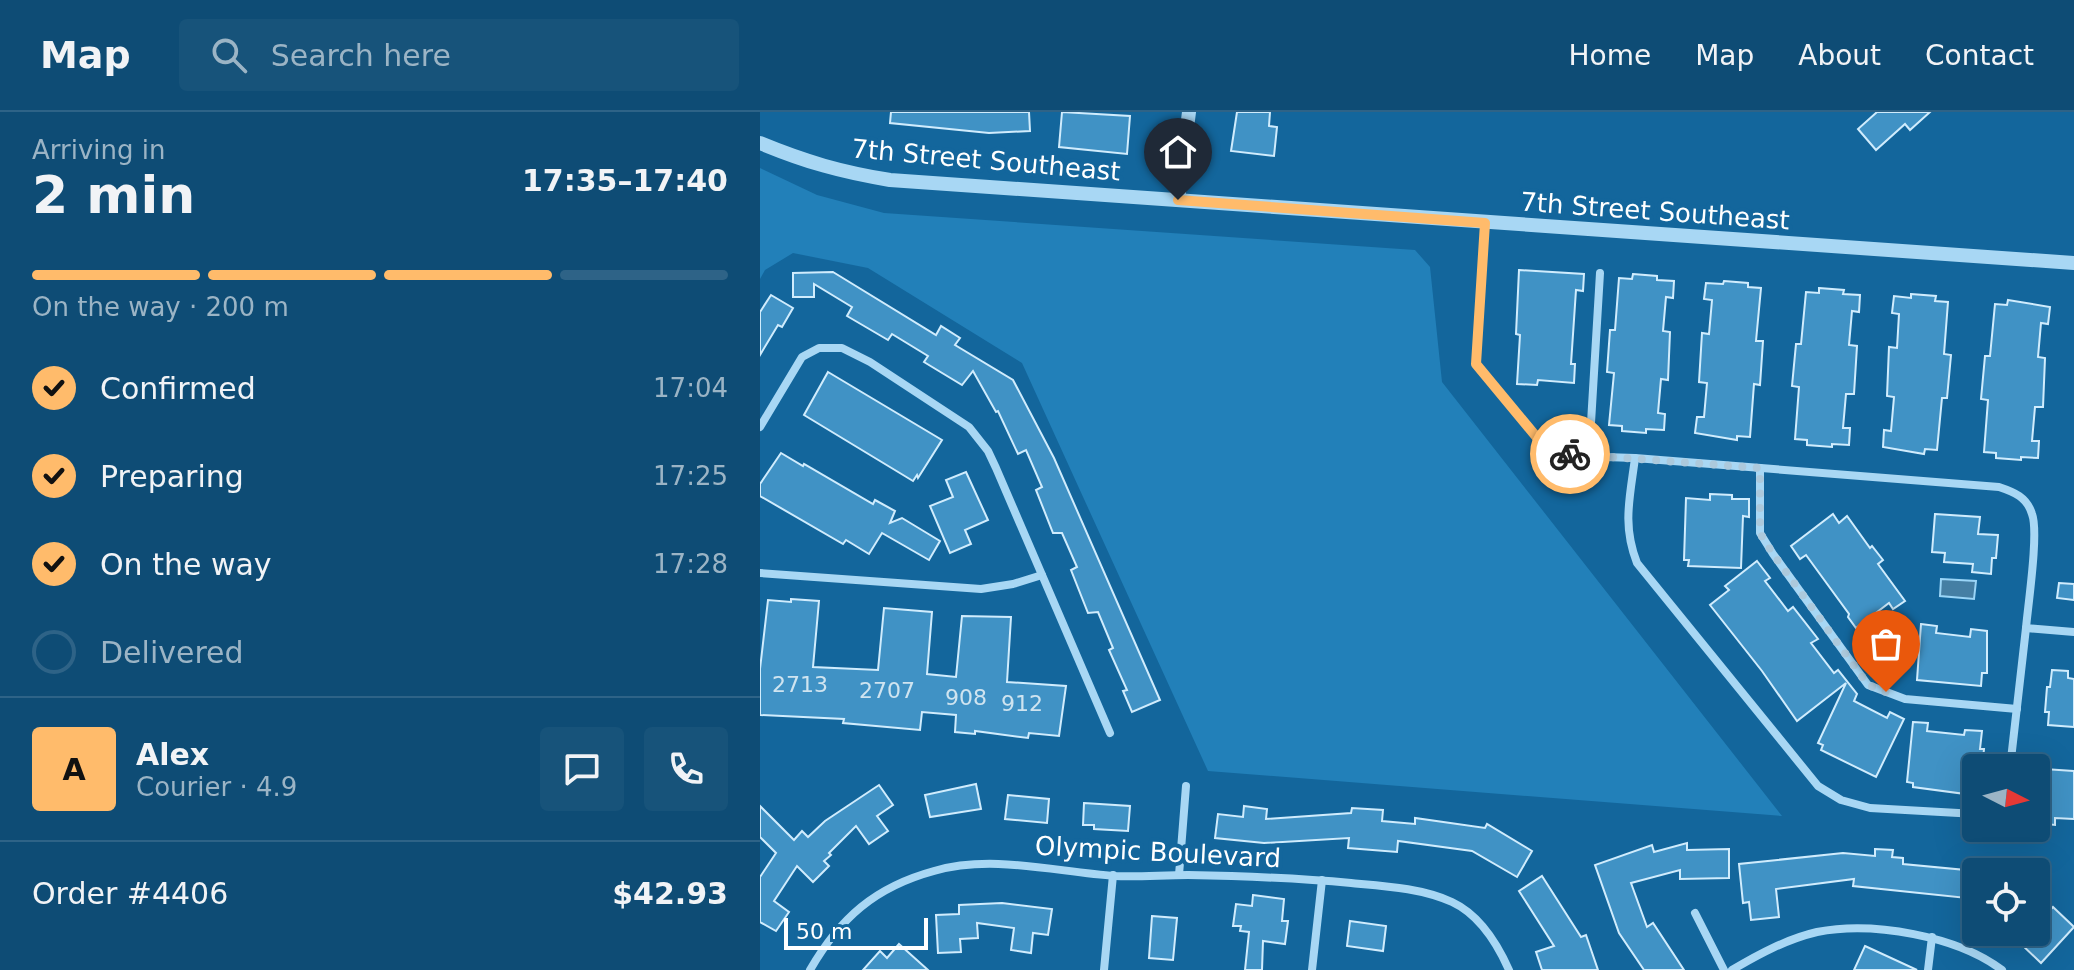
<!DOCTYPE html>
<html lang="en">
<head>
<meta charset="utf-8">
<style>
	body { margin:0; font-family:"DejaVu Sans",sans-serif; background:#17537a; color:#f1f3f6; height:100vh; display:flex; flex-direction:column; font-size:30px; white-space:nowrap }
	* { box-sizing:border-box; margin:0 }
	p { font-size:26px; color:#9bb4c5 }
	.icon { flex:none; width:44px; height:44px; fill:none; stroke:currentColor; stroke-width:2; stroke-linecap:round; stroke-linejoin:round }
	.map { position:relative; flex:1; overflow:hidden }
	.sheet { display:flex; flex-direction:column; background:#0e4c75; width:760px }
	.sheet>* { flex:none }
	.needle { width:52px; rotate:96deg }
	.tools { position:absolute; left:1202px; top:642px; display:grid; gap:16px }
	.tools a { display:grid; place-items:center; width:88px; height:88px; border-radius:8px; background:#0e4c75; box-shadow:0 8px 32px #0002,0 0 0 2px #2e6387; font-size:40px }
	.scale { position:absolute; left:24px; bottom:20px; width:144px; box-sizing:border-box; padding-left:8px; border:4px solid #fff; border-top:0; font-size:22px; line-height:28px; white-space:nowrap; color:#fff; -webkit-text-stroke:6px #13669c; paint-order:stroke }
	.pin { position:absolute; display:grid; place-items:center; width:68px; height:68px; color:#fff; margin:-82px -34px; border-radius:50% 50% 50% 0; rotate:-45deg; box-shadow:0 0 8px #0007 }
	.pin .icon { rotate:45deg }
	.courier { position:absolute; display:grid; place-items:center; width:80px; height:80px; margin:-40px; border:6px solid #ffbb6b; border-radius:50%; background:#fff; color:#222; box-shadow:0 2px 10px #0007 }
	.head em { font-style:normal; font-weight:700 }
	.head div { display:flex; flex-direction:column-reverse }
	.head { display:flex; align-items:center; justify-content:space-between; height:136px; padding:0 32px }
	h1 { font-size:52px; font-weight:700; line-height:60px }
	.bar { display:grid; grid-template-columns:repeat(4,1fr); gap:12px 8px; align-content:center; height:96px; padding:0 32px }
	.bar i { height:10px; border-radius:6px; background:#2e6387 }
	.bar .active { background:#ffbb6b }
	.bar p { grid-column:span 4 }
	.line { display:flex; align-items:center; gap:20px; padding:0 32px; border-top:2px solid #2e6387 }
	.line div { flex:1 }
	.round { display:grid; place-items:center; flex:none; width:84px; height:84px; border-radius:8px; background:#17537a }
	ol { padding:0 32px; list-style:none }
	li { display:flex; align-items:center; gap:24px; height:88px }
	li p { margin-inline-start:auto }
	li .icon { padding:8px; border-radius:50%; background:#ffbb6b; color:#111; stroke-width:4 }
	li:last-child { color:#9bb4c5 }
	li i { width:44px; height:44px; border:4px solid #2e6387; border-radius:50% }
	header { display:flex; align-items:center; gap:48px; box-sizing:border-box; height:112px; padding:0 40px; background:#0e4c75; border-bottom:2px solid #2e6387 }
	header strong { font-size:38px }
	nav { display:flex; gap:44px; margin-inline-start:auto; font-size:28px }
	.search { width:560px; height:72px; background:#17537a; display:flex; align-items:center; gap:20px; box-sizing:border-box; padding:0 28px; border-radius:8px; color:#9bb4c5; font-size:30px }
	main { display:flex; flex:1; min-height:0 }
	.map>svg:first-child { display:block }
</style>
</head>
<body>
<header>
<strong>Map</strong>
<div class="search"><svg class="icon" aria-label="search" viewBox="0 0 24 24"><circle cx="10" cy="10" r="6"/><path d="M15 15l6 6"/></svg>Search here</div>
<nav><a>Home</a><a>Map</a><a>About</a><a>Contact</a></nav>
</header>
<main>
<section class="sheet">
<div class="head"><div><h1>2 min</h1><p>Arriving in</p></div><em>17:35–17:40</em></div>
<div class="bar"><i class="active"></i><i class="active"></i><i class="active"></i><i></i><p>On the way · 200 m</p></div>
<ol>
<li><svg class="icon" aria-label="check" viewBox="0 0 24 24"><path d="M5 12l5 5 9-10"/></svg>Confirmed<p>17:04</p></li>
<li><svg class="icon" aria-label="check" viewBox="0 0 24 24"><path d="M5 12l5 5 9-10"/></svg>Preparing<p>17:25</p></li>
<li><svg class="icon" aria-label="check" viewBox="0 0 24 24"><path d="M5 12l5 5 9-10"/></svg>On the way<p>17:28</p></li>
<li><i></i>Delivered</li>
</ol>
<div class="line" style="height:144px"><b class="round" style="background:#ffbb6b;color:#111">A</b><div><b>Alex</b><p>Courier · 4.9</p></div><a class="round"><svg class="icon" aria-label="chat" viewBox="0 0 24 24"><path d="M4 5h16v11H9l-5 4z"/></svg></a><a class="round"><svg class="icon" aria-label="phone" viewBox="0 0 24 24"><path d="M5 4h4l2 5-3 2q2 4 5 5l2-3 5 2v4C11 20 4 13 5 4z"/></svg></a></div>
<div class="line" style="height:104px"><div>Order #4406</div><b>$42.93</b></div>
</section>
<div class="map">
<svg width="1314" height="858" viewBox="0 0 1314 858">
	<rect width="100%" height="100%" fill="#13669c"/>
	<polygon fill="#2280b9" points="0,56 57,83 124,101 655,138 670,155 682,270 1022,704 448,659 262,251 108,156 33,141 5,158 0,167"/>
	<polygon fill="#457fa4" stroke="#9ad5f7" stroke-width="2" points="1181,467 1216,469 1214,487 1180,484"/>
	<g fill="#4092c5" stroke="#d0ecfd" stroke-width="2">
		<polygon points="131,0 269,0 270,19 229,21 130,11"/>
		<polygon points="302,0 370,4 367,42 299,35"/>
		<polygon points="477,0 510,0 509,14 517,15 514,44 471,39"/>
		<polygon points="1117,0 1170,0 1150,18 1145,12 1116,38 1098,17"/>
		<polygon points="759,158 824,162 823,179 816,178 811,252 815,252 814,271 778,268 777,273 757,272 760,223 756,222"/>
		<polygon points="73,160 176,223 181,214 200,226 195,233 253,268 294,346 400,588 372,600 363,579 367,578 349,538 353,536 338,500 328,501 311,458 317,455 302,421 293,421 276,378 282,375 266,338 258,342 238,299 236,300 213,259 202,273 164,250 168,244 132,222 128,228 87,204 92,195 54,172 54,185 33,185 33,161"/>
		<polygon points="873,162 897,164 897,168 914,169 913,186 906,185 903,219 910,220 908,268 901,267 898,301 905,302 904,318 886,317 886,321 862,319 862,314 849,313 854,261 847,260 850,218 855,218 859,166 872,167"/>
		<polygon points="964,169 988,171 988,175 1001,176 996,229 1003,229 1000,273 994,272 990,325 977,324 977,328 935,321 937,305 944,305 947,271 939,270 942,221 949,222 952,188 944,187 946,171 963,172"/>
		<polygon points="1059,176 1084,178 1083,182 1100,183 1099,200 1092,199 1089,233 1097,234 1094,282 1086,282 1083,316 1090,316 1089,333 1072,332 1072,335 1047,333 1047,328 1035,327 1039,275 1032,274 1036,232 1041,232 1046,180 1059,181"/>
		<polygon points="1151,182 1176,184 1175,189 1188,190 1184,242 1191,243 1187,286 1182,286 1177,338 1165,337 1164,342 1123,335 1124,318 1131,319 1134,285 1127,284 1129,235 1137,236 1139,202 1132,201 1134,184 1151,186"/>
		<polygon points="11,183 33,196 22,215 18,213 0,243 0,200"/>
		<polygon points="1248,188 1290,195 1288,212 1281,211 1278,245 1285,246 1283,295 1275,295 1272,329 1279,329 1278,346 1261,345 1261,348 1236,346 1236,341 1224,340 1228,288 1221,287 1225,244 1230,244 1235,192 1247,193"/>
		<polygon points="68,260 182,328 158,366 157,363 153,369 44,303"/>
		<polygon points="21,341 43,354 44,352 113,392 115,388 135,399 130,411 142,406 180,429 169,448 122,421 109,442 86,428 83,432 0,384 0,372"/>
		<polygon points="206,360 228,408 205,418 211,432 190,441 170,394 193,385 186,368"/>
		<polygon points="950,382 972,383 972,387 989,387 989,405 983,404 981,456 928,454 929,448 924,448 926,386 950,388"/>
		<polygon points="1073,402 1079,411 1087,404 1110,436 1112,434 1123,448 1118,452 1145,489 1133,497 1129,491 1096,516 1088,505 1089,502 1046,443 1040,447 1031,434"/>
		<polygon points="1175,402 1220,405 1218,422 1238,423 1236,446 1232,446 1231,462 1212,460 1213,452 1184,450 1185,441 1172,440"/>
		<polygon points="997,449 1010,466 1005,469 1028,499 1033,495 1058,527 1051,531 1074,561 1078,558 1097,582 1094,589 1127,606 1130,600 1144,607 1116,665 1061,638 1063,633 1058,631 1086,571 1037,609 1002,559 950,493 969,478 965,474"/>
		<polygon points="1299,471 1314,472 1314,488 1297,486"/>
		<polygon points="31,487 59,489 53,555 118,558 124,496 172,500 167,562 196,565 202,504 251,505 247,570 306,574 299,624 269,621 268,626 215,619 215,622 195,620 196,603 162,600 160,618 83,611 84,607 0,603 0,557 8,488 31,490"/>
		<polygon points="1161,512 1177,514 1176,521 1210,525 1211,517 1227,519 1227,561 1222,561 1221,574 1157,568"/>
		<polygon points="1292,558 1308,559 1308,566 1314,567 1314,615 1288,613 1289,600 1285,600 1287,575 1290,575"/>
		<polygon points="1153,610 1168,611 1167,619 1204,623 1205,618 1222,619 1220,637 1224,637 1222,656 1216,656 1213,683 1153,675 1153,671 1147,670"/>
		<polygon points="1284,657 1314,659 1314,707 1295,706 1295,713 1278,711 1280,694 1276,694 1278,669 1283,670"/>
		<polygon points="216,672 221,697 170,705 165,683"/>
		<polygon points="119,673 133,693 117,704 128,719 109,732 96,714 69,741 71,743 64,749 69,754 53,770 37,754 14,789 29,800 16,819 0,810 0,765 16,741 0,725 0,694 34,728 42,719 48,725 65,709"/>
		<polygon points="248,683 289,687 287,711 245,707"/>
		<polygon points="324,691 370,694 368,719 334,717 334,713 323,713"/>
		<polygon points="484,694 507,697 506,707 591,701 592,696 623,698 622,709 655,712 655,706 725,716 727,712 772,739 757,765 712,739 638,729 637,740 588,736 589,726 504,731 455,726 458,702 483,705"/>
		<polygon points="927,731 927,738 969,737 969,766 920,767 920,758 871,771 887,815 893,811 924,858 884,858 859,821 835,753 892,733 894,740"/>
		<polygon points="1115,737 1133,738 1132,745 1143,746 1143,752 1216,759 1216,787 1093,774 1094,767 1016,777 1019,805 991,808 989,790 983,791 979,752 1083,741 1115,744"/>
		<polygon points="782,764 821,825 826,823 838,858 782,858 776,840 794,834 759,779"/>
		<polygon points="493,783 524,787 522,809 528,809 525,832 503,829 502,858 485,858 489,820 480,819 481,814 473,814 476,792 492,794"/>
		<polygon points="242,791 292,797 288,823 273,821 271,841 251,838 254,816 217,811 218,826 200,827 201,840 178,841 176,803 199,802 199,793"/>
		<polygon points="1293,795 1314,815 1281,851 1260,831 1270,820 1276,820 1276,813"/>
		<polygon points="392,804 417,806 413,848 389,846"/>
		<polygon points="590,809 626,814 623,839 587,834"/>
		<polygon points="139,832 168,858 103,858 120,839 127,846"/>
		<polygon points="1105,834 1157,858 1094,858"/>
	</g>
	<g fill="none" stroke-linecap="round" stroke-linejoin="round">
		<g stroke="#a8d7f4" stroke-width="8">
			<path d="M 725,111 L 716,252 L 779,328 L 814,344 L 875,346 L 1239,375 C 1254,380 1267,385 1272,402 C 1279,420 1268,493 1266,516 L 1314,520"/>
			<polyline points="0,315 42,245 59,236 82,236 110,250 209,315 228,339 236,356 350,621"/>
			<polyline points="829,344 840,161"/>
			<path d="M 875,346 C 870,385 862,413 877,451 L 1058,674 L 1081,688 L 1110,696 L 1216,702"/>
			<polyline points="1000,356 1000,421 1013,442 1108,573 1145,587 1257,597"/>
			<polyline points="0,461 221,477 253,472 282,463"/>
			<polyline points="1250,656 1266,516"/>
			<polyline points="419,763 426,674"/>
			<polyline points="935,801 964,858"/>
			<path d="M 50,858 C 80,806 115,775 174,759 C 232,742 296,760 355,764 C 379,765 403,763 428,763 C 482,764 537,766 591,771 C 624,774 662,776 692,790 C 720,803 737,831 749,858"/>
			<polyline points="344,858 353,763"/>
			<polyline points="552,858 562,768"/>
			<path d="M 972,858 C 999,842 1027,827 1057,820 C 1113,809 1197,824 1242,858"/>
			<polyline points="1168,858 1172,825"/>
		</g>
		<g stroke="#a8d7f4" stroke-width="14">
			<path d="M 0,31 C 46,50 81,60 130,68 L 1314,151"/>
			<polyline points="418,88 429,0"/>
		</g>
	</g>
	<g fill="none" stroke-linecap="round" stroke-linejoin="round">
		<polyline stroke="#acc9dc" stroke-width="8" stroke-dasharray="0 14.4" points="810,342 1000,356 1000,421 1013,442 1108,573 1126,580"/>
		<polyline stroke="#ffbb6b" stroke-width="10" points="418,88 725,111 716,252 779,328 810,342"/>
	</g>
	<g text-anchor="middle" stroke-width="8" stroke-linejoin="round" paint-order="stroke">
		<g font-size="22" fill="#cfe4f0">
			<text x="40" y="580">2713</text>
			<text x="127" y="586">2707</text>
			<text x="206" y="593">908</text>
			<text x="262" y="599">912</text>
		</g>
		<g font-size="26" fill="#fff" stroke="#13669c">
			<text transform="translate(226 48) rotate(5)" y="9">7th Street Southeast</text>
			<text transform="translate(895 99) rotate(4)" y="9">7th Street Southeast</text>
			<text transform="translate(398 740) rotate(3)" y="9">Olympic Boulevard</text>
		</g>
	</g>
</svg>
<div class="tools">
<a><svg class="needle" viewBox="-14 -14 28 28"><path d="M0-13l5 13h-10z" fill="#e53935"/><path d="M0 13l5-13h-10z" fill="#9bb4c5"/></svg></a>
<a><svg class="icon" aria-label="locate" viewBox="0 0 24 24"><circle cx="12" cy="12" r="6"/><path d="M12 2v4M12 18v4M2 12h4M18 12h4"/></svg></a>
</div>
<div class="scale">50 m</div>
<div class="pin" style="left:1126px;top:580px;background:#ea580c"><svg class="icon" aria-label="bag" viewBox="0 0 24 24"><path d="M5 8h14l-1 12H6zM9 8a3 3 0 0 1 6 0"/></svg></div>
<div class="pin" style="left:418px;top:88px;background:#1f2937"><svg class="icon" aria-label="home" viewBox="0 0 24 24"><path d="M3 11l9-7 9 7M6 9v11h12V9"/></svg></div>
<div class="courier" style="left:810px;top:342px"><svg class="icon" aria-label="bike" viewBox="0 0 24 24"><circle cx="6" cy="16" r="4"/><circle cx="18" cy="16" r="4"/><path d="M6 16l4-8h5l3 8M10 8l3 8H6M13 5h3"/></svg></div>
</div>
</main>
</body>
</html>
